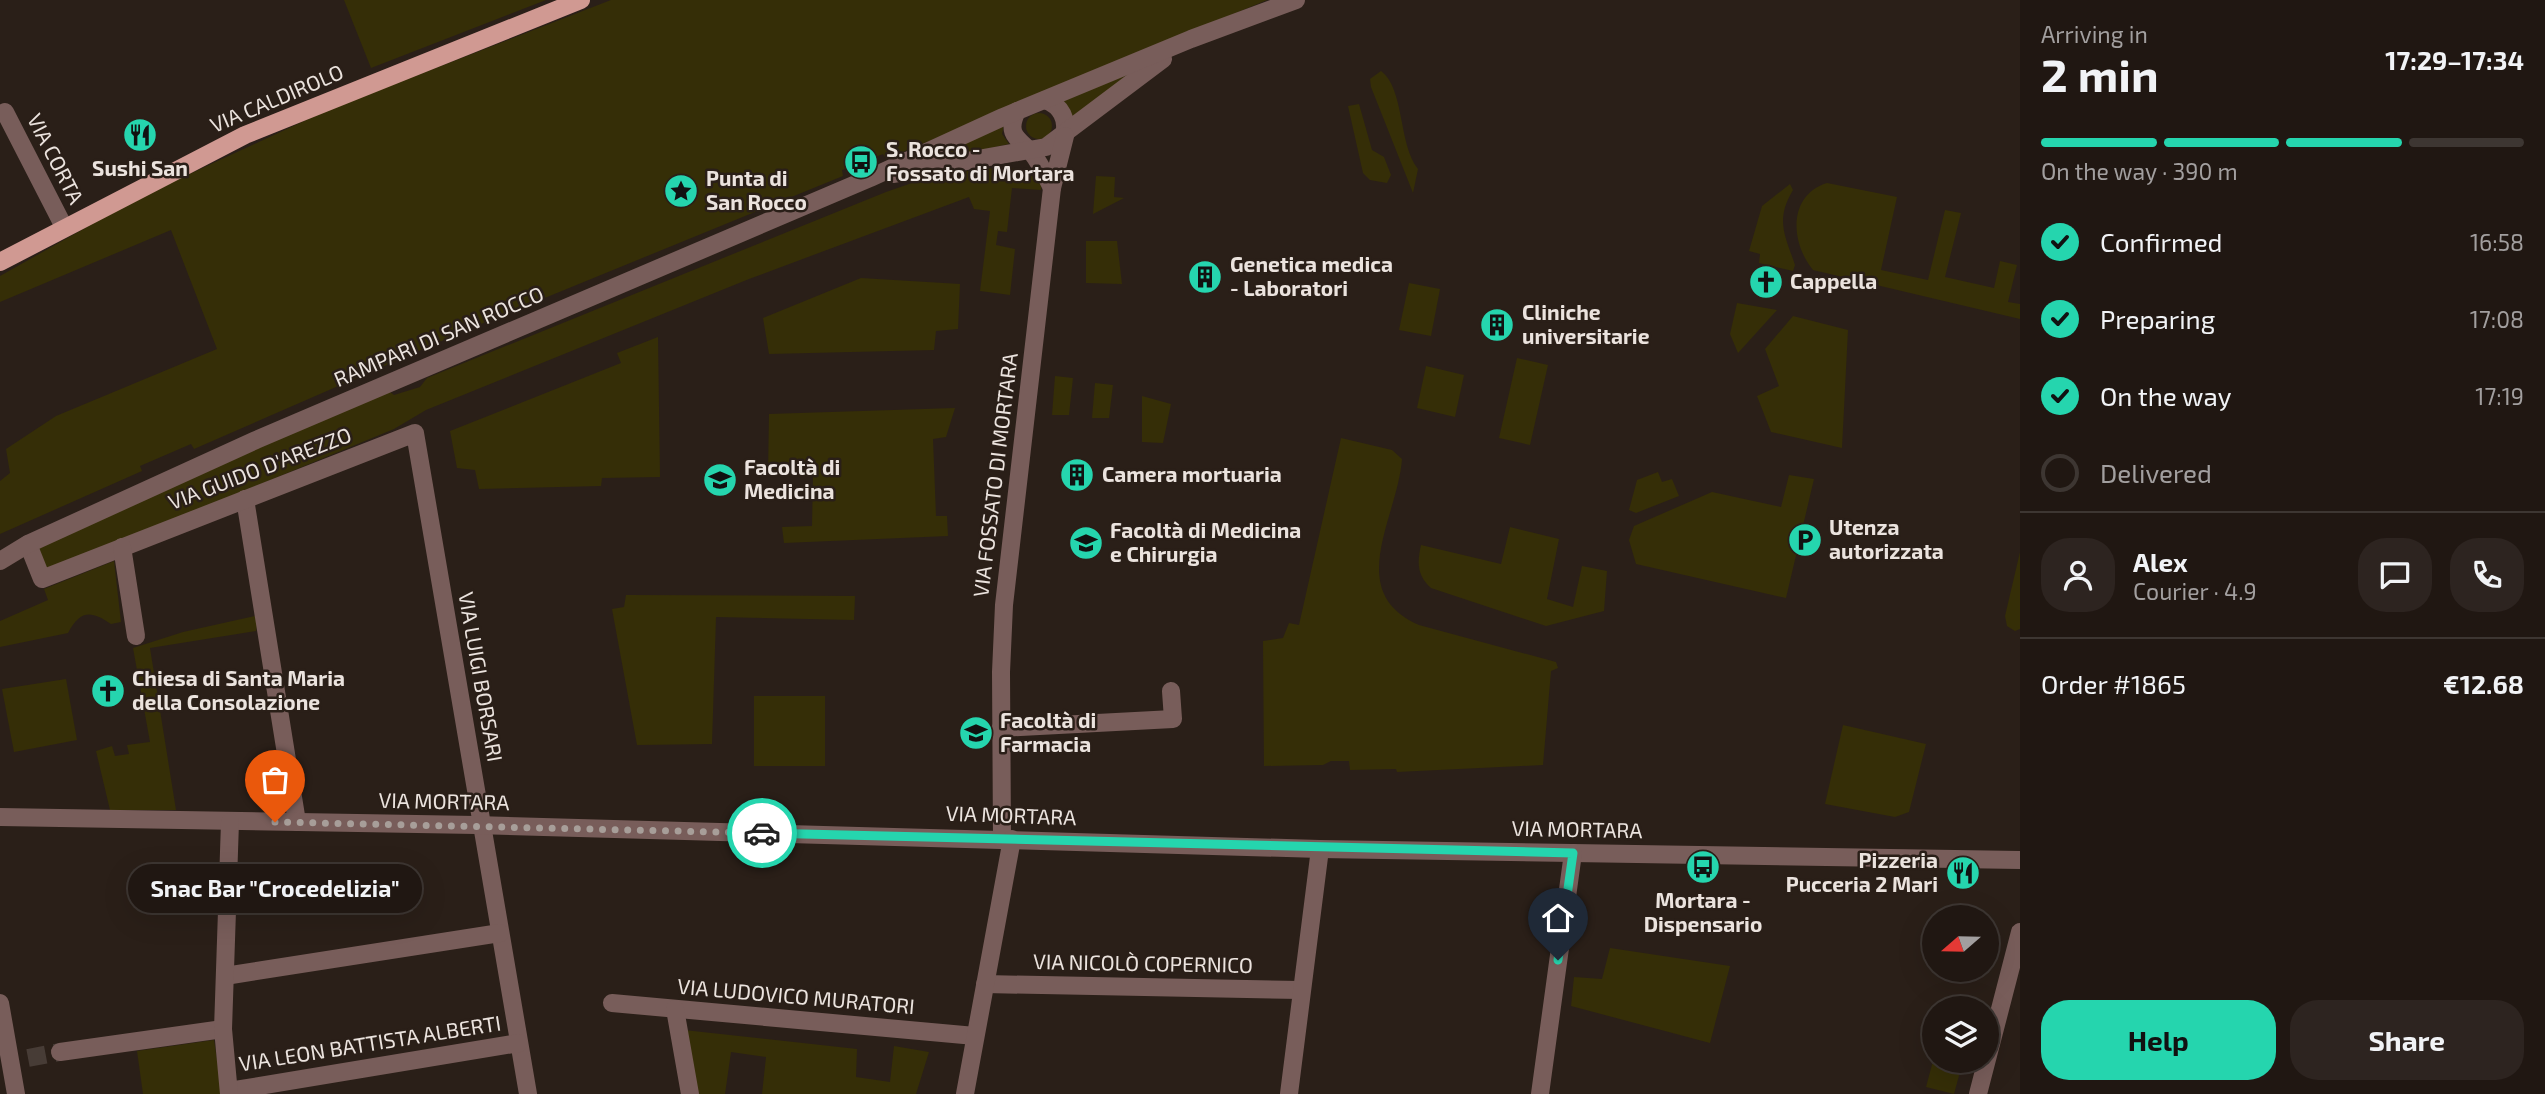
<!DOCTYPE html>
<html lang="en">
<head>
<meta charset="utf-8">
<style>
	body { margin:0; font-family:"Exo 2",sans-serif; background:#2d2420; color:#f1f3f6; height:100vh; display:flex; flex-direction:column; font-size:26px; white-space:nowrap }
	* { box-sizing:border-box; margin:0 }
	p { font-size:23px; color:#a29f9f }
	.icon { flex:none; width:38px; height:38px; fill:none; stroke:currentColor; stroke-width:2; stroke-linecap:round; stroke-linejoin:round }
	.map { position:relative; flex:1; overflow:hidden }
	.side { display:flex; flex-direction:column; background:#201712; width:525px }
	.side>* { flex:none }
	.needle { width:46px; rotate:250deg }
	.controls { position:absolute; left:1922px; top:905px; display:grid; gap:14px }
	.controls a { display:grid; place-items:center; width:77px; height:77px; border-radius:50%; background:#201712; box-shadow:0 7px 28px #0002,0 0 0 2px #3d3632; font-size:35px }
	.pin { position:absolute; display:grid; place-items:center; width:60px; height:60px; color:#fff; margin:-72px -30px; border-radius:50% 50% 50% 0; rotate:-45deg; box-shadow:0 0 7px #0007 }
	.pin .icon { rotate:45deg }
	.courier { position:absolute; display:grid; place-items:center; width:70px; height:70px; margin:-35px; border:5px solid #25d5ae; border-radius:50%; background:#fff; color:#222; box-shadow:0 2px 9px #0007 }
	.bubble { position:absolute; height:49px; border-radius:24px; background:#201712; box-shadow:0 7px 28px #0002,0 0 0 2px #3d3632; font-size:23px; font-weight:700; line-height:49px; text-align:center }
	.headline em { font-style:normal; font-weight:700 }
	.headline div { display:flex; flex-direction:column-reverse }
	.headline { display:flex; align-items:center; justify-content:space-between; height:119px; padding:0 21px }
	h1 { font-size:46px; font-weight:700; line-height:52px }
	.bar { display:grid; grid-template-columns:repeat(4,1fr); gap:10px 7px; align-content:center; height:84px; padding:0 21px }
	.bar i { height:9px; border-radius:5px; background:#3d3632 }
	.bar .active { background:#25d5ae }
	.bar p { grid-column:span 4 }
	.line { display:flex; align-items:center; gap:18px; padding:0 21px; border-top:2px solid #3d3632 }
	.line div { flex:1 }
	.round { display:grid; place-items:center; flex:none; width:74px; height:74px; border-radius:28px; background:#2d2420 }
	ol { padding:0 21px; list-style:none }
	li { display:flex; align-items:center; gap:21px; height:77px }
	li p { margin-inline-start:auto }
	li .icon { padding:7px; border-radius:50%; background:#25d5ae; color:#111; stroke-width:4 }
	li:last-child { color:#a29f9f }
	li i { width:38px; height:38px; border:4px solid #3d3632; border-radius:50% }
	.cta { display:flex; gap:14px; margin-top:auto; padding:14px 21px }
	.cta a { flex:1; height:80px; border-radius:28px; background:#25d5ae; color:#111; font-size:28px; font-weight:700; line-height:80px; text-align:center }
	.cta a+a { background:#2d2420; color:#f1f3f6 }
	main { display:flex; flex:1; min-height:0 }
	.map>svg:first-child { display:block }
</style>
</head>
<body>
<main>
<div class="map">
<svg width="2020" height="1094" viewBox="0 0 2020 1094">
	<rect width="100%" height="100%" fill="#2a1f18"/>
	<g fill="#352e07">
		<polygon points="344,0 546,0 371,68"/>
		<polygon points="611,0 1267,0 886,159 883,154 842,170 843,176 476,326 194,449 191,444 140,466 142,471 0,534 0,481 10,473 6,449 56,416 217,349 171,230 0,302 0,276 142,196 330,109"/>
		<polygon points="1141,67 1073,118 1062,99"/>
		<path d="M 1381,71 C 1405,89 1398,144 1418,169 L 1413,193 L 1371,87 L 1370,79 Z"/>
		<polygon points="1359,104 1372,150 1384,157 1391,175 1387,183 1370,180 1363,173 1348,106"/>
		<circle cx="1039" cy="126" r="13"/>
		<polygon points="1004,124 1002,134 1009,144 912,165"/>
		<polygon points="1003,167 1023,170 1042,183 1041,190 1012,188 1007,232 998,231 996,245 1015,249 1010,295 980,291 990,211 974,209 969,197 749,279 426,410 394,429 47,572 36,545 386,389 394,395 420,387 427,378 886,192 935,175"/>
		<polygon points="1096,176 1115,177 1114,197 1124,198 1093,214"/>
		<path d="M 1827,183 L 1897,197 L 1881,270 L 1928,280 L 1945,210 L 1961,213 L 1945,277 L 1994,288 L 2000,261 L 2017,265 L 2008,302 L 2020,304 L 2020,319 L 1813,270 C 1790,242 1788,195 1827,183 Z"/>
		<path d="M 1790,184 L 1793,190 C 1775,220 1785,235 1795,265 L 1793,271 L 1759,263 L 1760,254 L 1749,251 L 1762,206 Z"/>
		<polygon points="1086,241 1117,241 1122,284 1086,283"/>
		<polygon points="861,278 960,284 958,329 936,331 934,350 769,354 763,318"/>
		<polygon points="1409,283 1440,289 1431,336 1399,330"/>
		<polygon points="1737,303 1777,310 1738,353 1730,334"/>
		<polygon points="1793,316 1848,330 1842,448 1771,432 1757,396 1779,386 1765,349"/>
		<polygon points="658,337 660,477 602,478 601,486 479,489 475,470 457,468 450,431 621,363 617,353"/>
		<polygon points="1517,358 1548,365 1530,445 1499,438"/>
		<polygon points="1426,366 1464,375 1455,417 1417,408"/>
		<polygon points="1055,376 1073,378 1069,415 1052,415"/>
		<polygon points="1095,383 1113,385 1109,418 1092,418"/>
		<polygon points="1142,396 1171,404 1163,443 1142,442"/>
		<polygon points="955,408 946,437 933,439 936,516 947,516 948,536 784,543 782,527 812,526 813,477 768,475 769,414"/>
		<path d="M 1341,438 L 1392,450 L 1402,459 C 1398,517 1343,592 1419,625 L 1556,662 L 1558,668 L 1551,671 L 1543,765 L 1397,772 L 1396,769 L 1350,770 L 1349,761 L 1331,761 L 1323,765 L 1264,766 L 1263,641 L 1283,638 L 1289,623 L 1299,625 Z"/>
		<polygon points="1658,472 1662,482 1672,479 1679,496 1636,513 1629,510 1637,480"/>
		<polygon points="1789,475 1814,479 1786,598 1636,564 1629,540 1634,526 1712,492 1781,507"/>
		<path d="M 1510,527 L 1559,539 L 1547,599 L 1573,607 L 1582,566 L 1607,571 L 1604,611 L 1546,626 L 1431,588 C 1417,575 1417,563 1421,545 L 1501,564 Z"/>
		<polygon points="2020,552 2020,629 2015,631 2007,626 2005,616"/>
		<path d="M 114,561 L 121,622 L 111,624 C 91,610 80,610 68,633 L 0,647 L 0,621 L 48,600 L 44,589 Z"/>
		<polygon points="626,595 855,596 854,620 716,617 712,744 637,745 612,609 624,607"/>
		<polygon points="259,615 256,631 150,648 176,810 110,810 96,751 112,746 115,756 129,754 127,745 150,742 133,648 183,632"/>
		<polygon points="66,679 77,740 14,752 2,689"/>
		<rect x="754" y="696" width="71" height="70"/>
		<polygon points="1843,725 1926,744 1909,812 1895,817 1825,804"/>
		<polygon points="1610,948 1730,966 1710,1043 1571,1006 1574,977 1602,979"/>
		<polygon points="684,1030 857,1049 856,1077 890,1082 894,1046 929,1052 916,1094 762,1094 766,1057 731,1052 725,1094 695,1094"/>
		<polygon points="214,1040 222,1094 143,1094 137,1051"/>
		<polygon points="1934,1057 1934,1060 1963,1061 1954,1094 1926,1087"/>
	</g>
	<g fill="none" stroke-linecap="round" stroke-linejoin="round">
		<polyline stroke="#473c36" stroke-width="18" stroke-dasharray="18 9" stroke-linecap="butt" points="28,1058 60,1052"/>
		<g stroke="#785d5a" stroke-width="18">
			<path d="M 1045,100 C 1062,106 1068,119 1064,137"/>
			<path d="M 1017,111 C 1005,135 1019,139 1032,153 C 1040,163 1046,176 1052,188"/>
			<polyline points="5,112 64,227"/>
			<polyline points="894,174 1046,147 1163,59"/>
			<polyline points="245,499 297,822"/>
			<polyline points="28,544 42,579 415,433 528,1094"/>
			<polyline points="122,547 136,636"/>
			<polyline points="0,561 28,544 256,440 870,178 1003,117 1191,39 1296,0"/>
			<polyline points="1001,728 1173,719 1171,691"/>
			<polyline points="0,817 476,825 1320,849 2020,860"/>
			<polyline points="1002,839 1001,672 1004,605 1052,188 1065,136"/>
			<polyline points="225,976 500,933"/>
			<polyline points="985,984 1300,990"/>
			<polyline points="0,1003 16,1094"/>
			<polyline points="612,1003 975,1036"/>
			<polyline points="675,1009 690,1094"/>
			<polyline points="60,1052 223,1029"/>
			<polyline points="229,1091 519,1043"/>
			<polyline points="229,1094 223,1029 230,822"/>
			<polyline points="965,1094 1012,839"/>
			<polyline points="1289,1094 1320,849"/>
			<polyline points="1540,1094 1573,853"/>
			<polyline points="1978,1094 2020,932"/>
		</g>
		<polyline stroke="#d09992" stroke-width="18" points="0,262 245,135 581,0"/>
	</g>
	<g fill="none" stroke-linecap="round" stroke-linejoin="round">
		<polyline stroke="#a79e99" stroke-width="7" stroke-dasharray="0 12.6" points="275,822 762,833"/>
		<polyline stroke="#25d5ae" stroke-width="9" points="762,833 1573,853 1558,960"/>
	</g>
	<defs>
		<g id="restaurant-disc" transform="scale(1.75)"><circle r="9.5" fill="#25d5ae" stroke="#2a1f18"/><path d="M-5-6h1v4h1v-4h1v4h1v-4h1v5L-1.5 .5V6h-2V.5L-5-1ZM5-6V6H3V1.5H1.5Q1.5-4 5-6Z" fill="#111"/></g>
		<g id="bus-disc" transform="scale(1.75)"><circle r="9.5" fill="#25d5ae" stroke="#2a1f18"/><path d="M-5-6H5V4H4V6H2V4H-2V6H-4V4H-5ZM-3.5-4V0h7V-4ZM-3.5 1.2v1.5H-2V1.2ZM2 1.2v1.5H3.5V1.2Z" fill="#111"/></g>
		<g id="sight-disc" transform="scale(1.75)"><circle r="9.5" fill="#25d5ae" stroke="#2a1f18"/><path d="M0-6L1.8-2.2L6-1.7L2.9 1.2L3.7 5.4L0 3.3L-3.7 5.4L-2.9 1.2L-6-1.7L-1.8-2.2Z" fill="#111"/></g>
		<g id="building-disc" transform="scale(1.75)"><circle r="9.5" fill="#25d5ae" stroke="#2a1f18"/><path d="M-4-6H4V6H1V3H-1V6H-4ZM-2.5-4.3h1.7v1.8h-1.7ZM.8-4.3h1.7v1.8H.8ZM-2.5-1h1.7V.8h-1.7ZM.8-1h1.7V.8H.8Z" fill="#111"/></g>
		<g id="church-disc" transform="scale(1.75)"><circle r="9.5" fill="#25d5ae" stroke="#2a1f18"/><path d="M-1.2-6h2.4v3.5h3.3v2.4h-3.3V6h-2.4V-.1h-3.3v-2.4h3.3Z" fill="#111"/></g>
		<g id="university-disc" transform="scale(1.75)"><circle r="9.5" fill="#25d5ae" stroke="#2a1f18"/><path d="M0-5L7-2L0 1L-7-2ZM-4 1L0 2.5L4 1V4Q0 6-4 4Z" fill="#111"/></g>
		<g id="parking-disc" transform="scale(1.75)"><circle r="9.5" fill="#25d5ae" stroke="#2a1f18"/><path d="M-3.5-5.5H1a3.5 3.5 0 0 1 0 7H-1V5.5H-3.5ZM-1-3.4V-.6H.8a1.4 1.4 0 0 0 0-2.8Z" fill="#111"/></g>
	</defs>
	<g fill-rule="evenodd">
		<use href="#restaurant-disc" x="140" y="135"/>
		<use href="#bus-disc" x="861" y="162"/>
		<use href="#sight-disc" x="681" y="191"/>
		<use href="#building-disc" x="1205" y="277"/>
		<use href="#church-disc" x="1766" y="282"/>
		<use href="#building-disc" x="1497" y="325"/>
		<use href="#building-disc" x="1077" y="475"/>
		<use href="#university-disc" x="720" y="480"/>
		<use href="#parking-disc" x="1805" y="540"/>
		<use href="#university-disc" x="1086" y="543"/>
		<use href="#church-disc" x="108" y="691"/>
		<use href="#university-disc" x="976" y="733"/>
		<use href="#bus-disc" x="1703" y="867"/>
		<use href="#restaurant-disc" x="1963" y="873"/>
	</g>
	<g text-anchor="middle" stroke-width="5" stroke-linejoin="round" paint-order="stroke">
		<g font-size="21" fill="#ebe3de" stroke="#2a1f18">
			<text transform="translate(277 99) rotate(-23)" y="7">VIA CALDIROLO</text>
			<text transform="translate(55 159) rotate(63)" y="7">VIA CORTA</text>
			<text transform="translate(439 337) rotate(-23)" y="7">RAMPARI DI SAN ROCCO</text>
			<text transform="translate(260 469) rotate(-21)" y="7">VIA GUIDO D'AREZZO</text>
			<text transform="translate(996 475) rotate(-83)" y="7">VIA FOSSATO DI MORTARA</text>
			<text transform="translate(480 677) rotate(80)" y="7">VIA LUIGI BORSARI</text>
			<text transform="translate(444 802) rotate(1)" y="7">VIA MORTARA</text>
			<text transform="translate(1011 816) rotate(2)" y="7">VIA MORTARA</text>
			<text transform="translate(1577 830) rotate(1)" y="7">VIA MORTARA</text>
			<text transform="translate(1143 964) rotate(1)" y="7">VIA NICOLÒ COPERNICO</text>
			<text transform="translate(796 997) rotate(5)" y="7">VIA LUDOVICO MURATORI</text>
			<text transform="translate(370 1044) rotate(-9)" y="7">VIA LEON BATTISTA ALBERTI</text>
		</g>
		<g font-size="21" font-weight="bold" fill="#ebe3de" stroke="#2a1f18" text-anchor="start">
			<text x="886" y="157">S. Rocco -<tspan x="886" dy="24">Fossato di Mortara</tspan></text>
			<text x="140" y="176" text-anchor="middle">Sushi San</text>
			<text x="706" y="186">Punta di<tspan x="706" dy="24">San Rocco</tspan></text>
			<text x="1230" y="272">Genetica medica<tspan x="1230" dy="24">- Laboratori</tspan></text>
			<text x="1790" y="289">Cappella</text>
			<text x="1522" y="320">Cliniche<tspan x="1522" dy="24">universitarie</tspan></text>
			<text x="744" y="475">Facoltà di<tspan x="744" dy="24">Medicina</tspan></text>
			<text x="1102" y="482">Camera mortuaria</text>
			<text x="1829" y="535">Utenza<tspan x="1829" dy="24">autorizzata</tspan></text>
			<text x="1110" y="538">Facoltà di Medicina<tspan x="1110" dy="24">e Chirurgia</tspan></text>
			<text x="132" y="686">Chiesa di Santa Maria<tspan x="132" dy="24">della Consolazione</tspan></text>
			<text x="1000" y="728">Facoltà di<tspan x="1000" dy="24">Farmacia</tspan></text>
			<text x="1938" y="868" text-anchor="end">Pizzeria<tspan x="1938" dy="24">Pucceria 2 Mari</tspan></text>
			<text x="1703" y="908" text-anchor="middle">Mortara -<tspan x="1703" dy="24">Dispensario</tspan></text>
		</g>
	</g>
</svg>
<div class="controls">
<a><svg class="needle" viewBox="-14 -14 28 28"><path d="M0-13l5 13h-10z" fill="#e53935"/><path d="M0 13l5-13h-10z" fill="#a29f9f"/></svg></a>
<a><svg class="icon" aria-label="layers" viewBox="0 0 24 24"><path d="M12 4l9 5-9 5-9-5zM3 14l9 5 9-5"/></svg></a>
</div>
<div class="pin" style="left:275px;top:822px;background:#ea580c"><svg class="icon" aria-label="bag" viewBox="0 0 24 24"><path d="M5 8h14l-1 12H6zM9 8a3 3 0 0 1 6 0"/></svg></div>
<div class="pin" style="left:1558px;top:960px;background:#1f2937"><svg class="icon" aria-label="home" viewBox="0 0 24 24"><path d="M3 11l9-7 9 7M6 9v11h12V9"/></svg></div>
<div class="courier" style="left:762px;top:833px"><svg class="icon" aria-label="car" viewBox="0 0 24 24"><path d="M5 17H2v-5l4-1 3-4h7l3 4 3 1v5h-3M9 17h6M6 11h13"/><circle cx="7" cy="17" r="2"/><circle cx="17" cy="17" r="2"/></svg></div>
<div class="bubble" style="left:128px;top:864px;width:294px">Snac Bar &quot;Crocedelizia&quot;</div>
</div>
<section class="side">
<div class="headline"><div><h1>2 min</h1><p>Arriving in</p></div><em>17:29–17:34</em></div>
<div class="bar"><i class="active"></i><i class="active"></i><i class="active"></i><i></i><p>On the way · 390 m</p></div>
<ol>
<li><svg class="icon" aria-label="check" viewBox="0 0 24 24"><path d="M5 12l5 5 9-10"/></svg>Confirmed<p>16:58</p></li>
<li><svg class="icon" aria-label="check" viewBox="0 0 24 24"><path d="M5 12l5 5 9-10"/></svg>Preparing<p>17:08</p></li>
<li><svg class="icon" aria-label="check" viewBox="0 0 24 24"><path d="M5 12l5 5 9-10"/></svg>On the way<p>17:19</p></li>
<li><i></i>Delivered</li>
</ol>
<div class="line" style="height:126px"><a class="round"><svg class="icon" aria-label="person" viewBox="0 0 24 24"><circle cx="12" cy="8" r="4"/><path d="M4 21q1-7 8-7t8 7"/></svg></a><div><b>Alex</b><p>Courier · 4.9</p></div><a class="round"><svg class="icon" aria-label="chat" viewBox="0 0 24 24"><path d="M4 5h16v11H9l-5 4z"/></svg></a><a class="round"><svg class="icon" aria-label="phone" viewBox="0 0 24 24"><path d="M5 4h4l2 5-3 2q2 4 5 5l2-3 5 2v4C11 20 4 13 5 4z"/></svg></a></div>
<div class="line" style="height:91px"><div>Order #1865</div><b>€12.68</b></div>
<div class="cta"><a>Help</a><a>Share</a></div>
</section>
</main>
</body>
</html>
